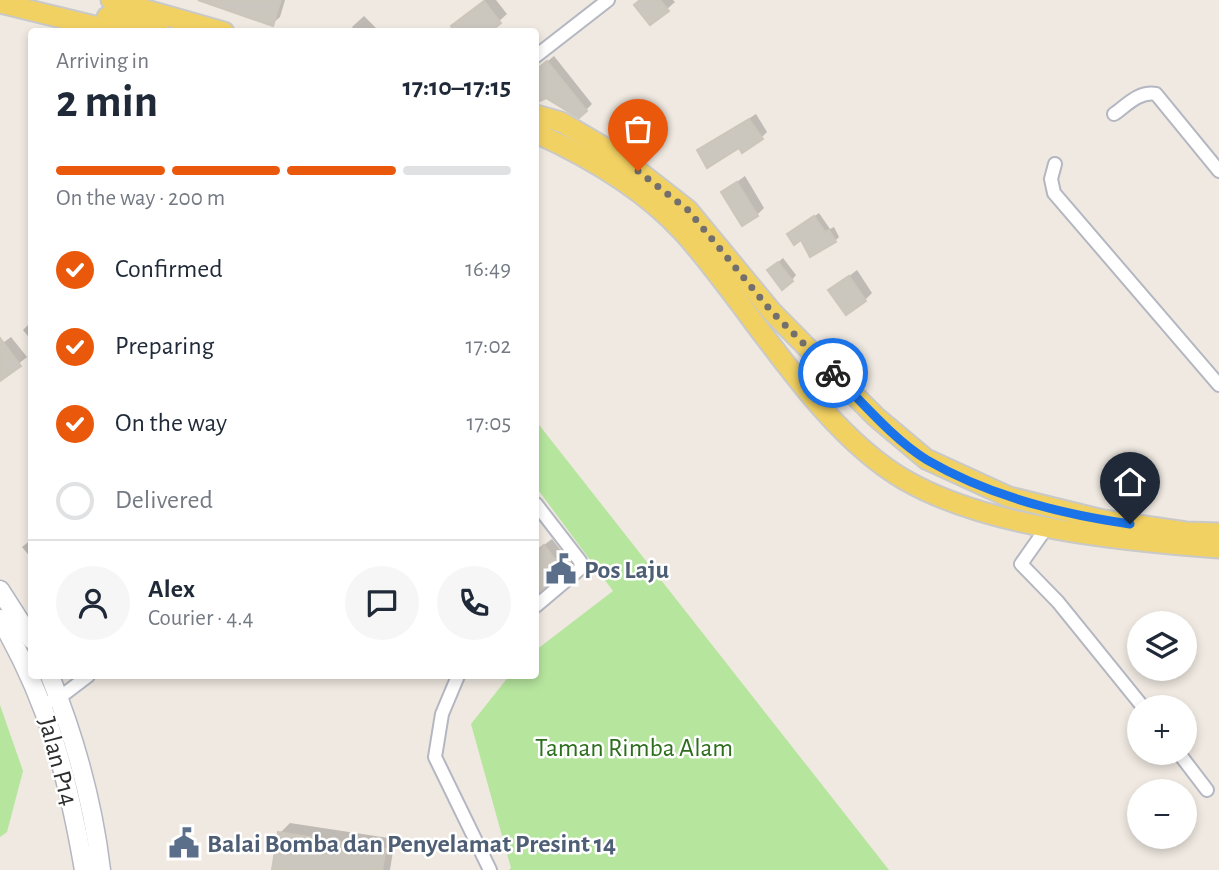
<!DOCTYPE html>
<html lang="en">
<head>
<meta charset="utf-8">
<style>
	body { margin:0; font-family:"Alegreya Sans",sans-serif; background:#f6f6f7; color:#1f2937; height:100vh; display:flex; flex-direction:column; font-size:26px; white-space:nowrap }
	* { box-sizing:border-box; margin:0 }
	p { font-size:23px; color:#747a83 }
	.icon { flex:none; width:38px; height:38px; fill:none; stroke:currentColor; stroke-width:2; stroke-linecap:round; stroke-linejoin:round }
	.map { position:relative; flex:1; overflow:hidden }
	.details { position:absolute; left:28px; top:28px; width:511px; height:651px; display:flex; flex-direction:column; background:#fff; border-radius:7px; box-shadow:0 4px 10px #0003 }
	.details>* { flex:none }
	.controls { position:absolute; left:1127px; top:611px; display:grid; gap:14px }
	.controls a { display:grid; place-items:center; width:70px; height:70px; border-radius:50%; background:#fff; box-shadow:0 4px 10px #0003; font-size:35px }
	.pin { position:absolute; display:grid; place-items:center; width:60px; height:60px; color:#fff; margin:-72px -30px; border-radius:50% 50% 50% 0; rotate:-45deg; box-shadow:0 0 7px #0007 }
	.pin .icon { rotate:45deg }
	.courier { position:absolute; display:grid; place-items:center; width:70px; height:70px; margin:-35px; border:5px solid #1a73e8; border-radius:50%; background:#fff; color:#222; box-shadow:0 2px 9px #0007 }
	.headline em { font-style:normal; font-weight:700 }
	.headline div { display:flex; flex-direction:column-reverse }
	.headline { display:flex; align-items:center; justify-content:space-between; height:119px; padding:0 28px }
	h1 { font-size:46px; font-weight:700; line-height:52px }
	.bar { display:grid; grid-template-columns:repeat(4,1fr); gap:10px 7px; align-content:center; height:84px; padding:0 28px }
	.bar i { height:9px; border-radius:5px; background:#e0e1e3 }
	.bar .on { background:#ea580c }
	.bar p { grid-column:span 4 }
	.line { display:flex; align-items:center; gap:18px; padding:0 28px; border-top:2px solid #e0e1e3 }
	.line div { flex:1 }
	.round { display:grid; place-items:center; flex:none; width:74px; height:74px; border-radius:37px; background:#f6f6f7 }
	ol { padding:0 28px; list-style:none }
	li { display:flex; align-items:center; gap:21px; height:77px }
	li p { margin-inline-start:auto }
	li .icon { padding:7px; border-radius:50%; background:#ea580c; color:#fff; stroke-width:4 }
	li:last-child { color:#747a83 }
	li i { width:38px; height:38px; border:4px solid #e0e1e3; border-radius:50% }
	.map>svg:first-child { display:block }
</style>
</head>
<body>
<div class="map">
<svg width="1219" height="870" viewBox="0 0 1219 870">
	<rect width="100%" height="100%" fill="#efe9e1"/>
	<g fill="#b6e59e">
		<polygon points="536,421 889,870 509,870 511,868 471,724 509,676 536,676 536,650 613,591 536,487"/>
		<polygon points="0,705 23,771 7,832 0,837"/>
	</g>
	<g fill="#0003">
		<polygon points="201,0 285,0 280,17 272,24"/>
		<polygon points="485,0 496,0 507,14 487,32 461,19"/>
		<polygon points="641,0 673,0 675,2 667,9"/>
		<polygon points="364,16 380,32 356,32 352,27"/>
		<polygon points="554,56 592,104 586,110 546,96 536,100 536,71"/>
		<polygon points="756,114 767,132 761,138 740,145 699,151"/>
		<polygon points="626,125 649,137 639,150 622,129"/>
		<polygon points="745,176 764,208 757,215 723,192"/>
		<polygon points="819,213 830,229 834,227 839,237 835,241 802,237 794,230"/>
		<polygon points="783,258 796,275 792,280 774,266"/>
		<polygon points="857,270 872,293 865,300 831,290"/>
		<polygon points="32,321 32,341 23,330"/>
		<polygon points="11,337 27,357 0,379 0,345"/>
		<polygon points="32,539 32,559 22,547"/>
		<polygon points="552,539 570,562 536,593 536,551"/>
		<polygon points="290,823 395,839 390,870 274,870 280,833"/>
	</g>
	<g fill="#cbc7bf" stroke="#cbc5ba" stroke-width="2">
		<polygon points="198,0 281,0 273,26"/>
		<polygon points="640,0 660,0 669,11 650,25 634,5"/>
		<polygon points="484,1 501,23 490,32 455,32 451,26"/>
		<polygon points="547,61 587,111 579,118 546,98 536,103 536,70"/>
		<polygon points="749,119 763,139 742,153 739,148 707,168 697,150"/>
		<polygon points="620,128 645,142 640,152 615,138"/>
		<polygon points="737,182 758,216 742,226 721,192"/>
		<polygon points="814,216 825,232 829,230 836,242 810,257 801,240 794,245 787,234"/>
		<polygon points="778,262 793,281 782,290 767,270"/>
		<polygon points="849,276 866,301 846,315 828,290"/>
		<polygon points="0,338 21,366 0,381"/>
		<polygon points="544,545 564,571 536,595 536,551"/>
		<polygon points="278,832 386,849 382,870 272,870"/>
	</g>
	<g fill="none" stroke-linecap="round" stroke-linejoin="round">
		<g stroke="#b4b7c1" stroke-width="16">
			<g id="minor">
				<polyline points="536,56 608,0"/>
				<path d="M 1114,114 C 1127,105 1139,91 1156,94 L 1219,171"/>
				<polyline points="1055,164 1051,179 1054,193 1219,385"/>
				<polyline points="536,504 580,561 581,568 536,606"/>
				<polyline points="1047,527 1021,564 1058,602 1143,707"/>
				<polyline points="458,676 442,714 435,757 490,870"/>
				<polyline points="44,704 59,698 88,676"/>
				<polyline points="1178,752 1207,790"/>
			</g>
		</g>
		<g stroke="#b4b7c1" stroke-width="21">
			<g id="secondary">
				<polyline points="0,590 32,640"/>
				<path d="M 0,619 C 48,701 68,777 84,870"/>
				<path d="M 50,676 C 75,738 93,803 101,870"/>
			</g>
		</g>
		<g stroke="#c9c9c9" stroke-width="23">
			<g id="primary">
				<polyline points="111,0 224,32"/>
				<polyline points="0,3 119,32"/>
				<polyline points="107,17 160,32"/>
				<polyline points="536,115 561,122 619,156 688,210 772,312 876,417 926,459 1009,497 1103,520 1186,532 1219,533"/>
				<path d="M 536,133 C 589,157 644,189 684,233 C 752,309 817,429 905,480 C 988,528 1124,541 1219,548"/>
			</g>
		</g>
		<use href="#minor" stroke="#fff" stroke-width="12"/>
		<use href="#secondary" stroke="#fff" stroke-width="18"/>
		<use href="#primary" stroke="#f2d163" stroke-width="19"/>
	</g>
	<g fill="none" stroke-linecap="round" stroke-linejoin="round">
		<polyline stroke="#726f6d" stroke-width="7" stroke-dasharray="0 12.6" points="638,171 688,210 772,312 833,373"/>
		<path stroke="#1a73e8" stroke-width="9" d="M 833,373 C 861,401 894,440 927,460 C 989,496 1060,514 1130,524"/>
	</g>
	<defs>
		<g id="civic-bare" transform="scale(2.415)"><path d="M-.6-6.5H3V-4.5H.6V-3L4-1V1h2V6H-6V1h2V-1L-.6-3ZM-1.2 2.5V6h2.4V2.5Z" fill="#5c6f8a" stroke="#fff" stroke-width="2.5" paint-order="stroke"/></g>
	</defs>
	<g fill-rule="evenodd">
		<use href="#civic-bare" x="561" y="569"/>
		<use href="#civic-bare" x="184" y="843"/>
	</g>
	<g text-anchor="middle" stroke-width="5" stroke-linejoin="round" paint-order="stroke">
		<g font-size="26" font-weight="bold" fill="#4e5e75" stroke="#fff" text-anchor="start">
			<text x="584" y="578">Pos Laju</text>
			<text x="207" y="852">Balai Bomba dan Penyelamat Presint 14</text>
		</g>
		<g font-size="26" fill="#2c6e1b" stroke="#fff">
			<text x="634" y="756">Taman Rimba Alam</text>
		</g>
		<g font-size="26" fill="#2e2e2e" stroke="#fff">
			<text transform="translate(59 761) rotate(75)" y="9">Jalan P14</text>
		</g>
	</g>
</svg>
<div class="controls">
<a><svg class="icon" aria-label="layers" viewBox="0 0 24 24"><path d="M12 4l9 5-9 5-9-5zM3 14l9 5 9-5"/></svg></a>
<a>+</a>
<a>−</a>
</div>
<div class="pin" style="left:638px;top:171px;background:#ea580c"><svg class="icon" aria-label="bag" viewBox="0 0 24 24"><path d="M5 8h14l-1 12H6zM9 8a3 3 0 0 1 6 0"/></svg></div>
<div class="pin" style="left:1130px;top:524px;background:#1f2937"><svg class="icon" aria-label="home" viewBox="0 0 24 24"><path d="M3 11l9-7 9 7M6 9v11h12V9"/></svg></div>
<div class="courier" style="left:833px;top:373px"><svg class="icon" aria-label="bike" viewBox="0 0 24 24"><circle cx="6" cy="16" r="4"/><circle cx="18" cy="16" r="4"/><path d="M6 16l4-8h5l3 8M10 8l3 8H6M13 5h3"/></svg></div>
<section class="details">
<div class="headline"><div><h1>2 min</h1><p>Arriving in</p></div><em>17:10–17:15</em></div>
<div class="bar"><i class="on"></i><i class="on"></i><i class="on"></i><i></i><p>On the way · 200 m</p></div>
<ol>
<li><svg class="icon" aria-label="check" viewBox="0 0 24 24"><path d="M5 12l5 5 9-10"/></svg>Confirmed<p>16:49</p></li>
<li><svg class="icon" aria-label="check" viewBox="0 0 24 24"><path d="M5 12l5 5 9-10"/></svg>Preparing<p>17:02</p></li>
<li><svg class="icon" aria-label="check" viewBox="0 0 24 24"><path d="M5 12l5 5 9-10"/></svg>On the way<p>17:05</p></li>
<li><i></i>Delivered</li>
</ol>
<div class="line" style="height:126px"><a class="round"><svg class="icon" aria-label="person" viewBox="0 0 24 24"><circle cx="12" cy="8" r="4"/><path d="M4 21q1-7 8-7t8 7"/></svg></a><div><b>Alex</b><p>Courier · 4.4</p></div><a class="round"><svg class="icon" aria-label="chat" viewBox="0 0 24 24"><path d="M4 5h16v11H9l-5 4z"/></svg></a><a class="round"><svg class="icon" aria-label="phone" viewBox="0 0 24 24"><path d="M5 4h4l2 5-3 2q2 4 5 5l2-3 5 2v4C11 20 4 13 5 4z"/></svg></a></div>
</section>
</div>
</body>
</html>
